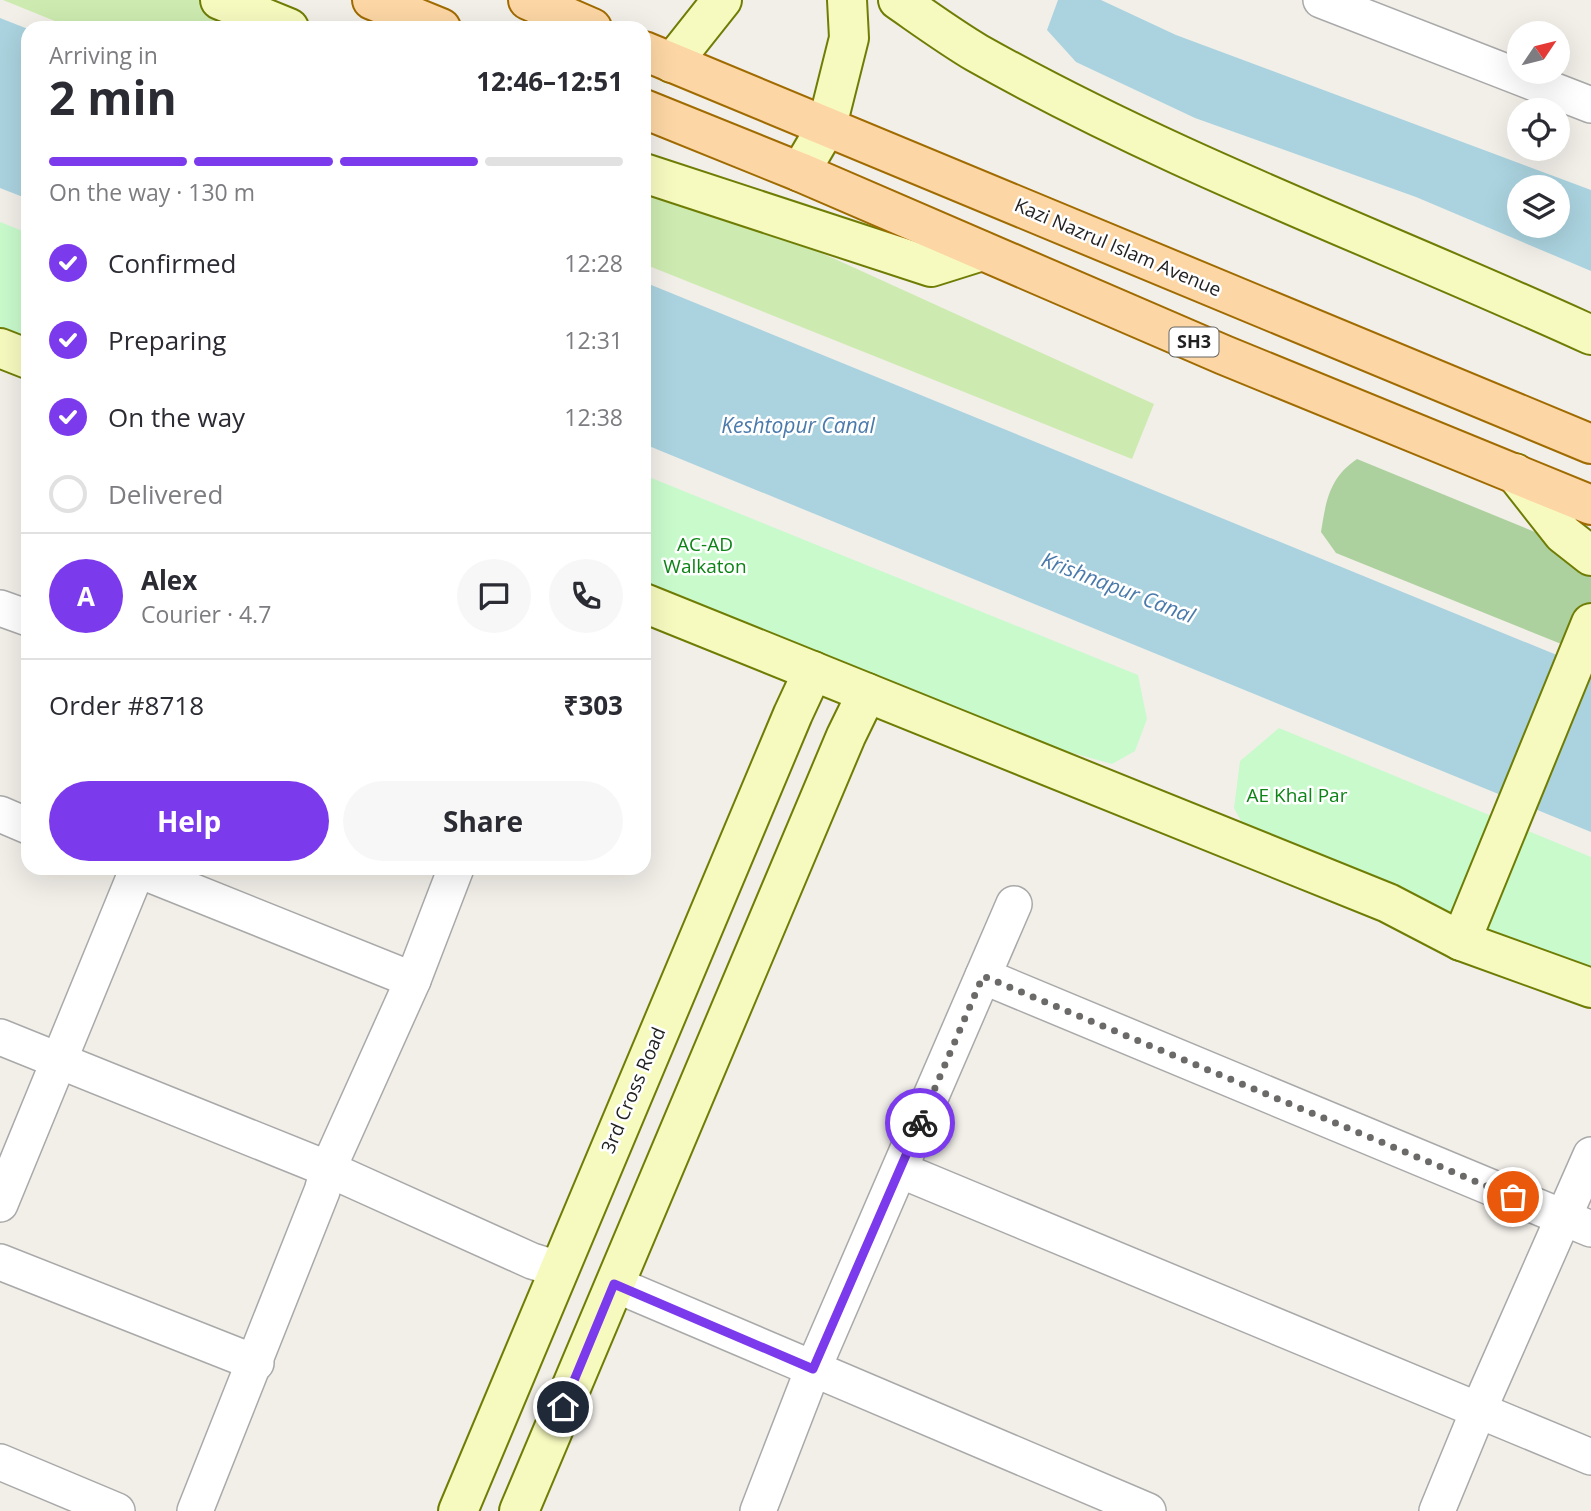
<!DOCTYPE html>
<html lang="en">
<head>
<meta charset="utf-8">
<style>
	body { margin:0; font-family:"Open Sans",sans-serif; background:#f7f7f7; color:#2b2b33; height:100vh; display:flex; flex-direction:column; font-size:26px; white-space:nowrap }
	* { box-sizing:border-box; margin:0 }
	p { font-size:23px; color:#7c7c81 }
	.icon { flex:none; width:38px; height:38px; fill:none; stroke:currentColor; stroke-width:2; stroke-linecap:round; stroke-linejoin:round }
	.map { position:relative; flex:1; overflow:hidden }
	.details { position:absolute; left:21px; top:21px; width:630px; height:854px; display:flex; flex-direction:column; background:#fff; border-radius:21px; box-shadow:0 7px 28px #0002 }
	.details>* { flex:none }
	.needle { width:46px; rotate:55deg }
	.fabs { position:absolute; left:1507px; top:21px; display:grid; gap:14px }
	.fabs a { display:grid; place-items:center; width:63px; height:63px; border-radius:50%; background:#fff; box-shadow:0 7px 28px #0002; font-size:35px }
	.pin { position:absolute; display:grid; place-items:center; width:60px; height:60px; color:#fff; margin:-30px; border:4px solid #fff; border-radius:50%; box-shadow:0 2px 7px #0007 }
	.courier { position:absolute; display:grid; place-items:center; width:70px; height:70px; margin:-35px; border:5px solid #7c3aed; border-radius:50%; background:#fff; color:#222; box-shadow:0 2px 9px #0007 }
	.head em { font-style:normal; font-weight:700 }
	.head div { display:flex; flex-direction:column-reverse }
	.head { display:flex; align-items:center; justify-content:space-between; height:119px; padding:0 28px }
	h1 { font-size:46px; font-weight:700; line-height:52px }
	.bar { display:grid; grid-template-columns:repeat(4,1fr); gap:10px 7px; align-content:center; height:84px; padding:0 28px }
	.bar i { height:9px; border-radius:5px; background:#e1e1e2 }
	.bar .on { background:#7c3aed }
	.bar p { grid-column:span 4 }
	.line { display:flex; align-items:center; gap:18px; padding:0 28px; border-top:2px solid #e1e1e2 }
	.line div { flex:1 }
	.round { display:grid; place-items:center; flex:none; width:74px; height:74px; border-radius:37px; background:#f7f7f7 }
	ol { padding:0 28px; list-style:none }
	li { display:flex; align-items:center; gap:21px; height:77px }
	li p { margin-inline-start:auto }
	li .icon { padding:7px; border-radius:50%; background:#7c3aed; color:#fff; stroke-width:4 }
	li:last-child { color:#7c7c81 }
	li i { width:38px; height:38px; border:4px solid #e1e1e2; border-radius:50% }
	.button { display:flex; gap:14px; margin-top:auto; padding:14px 28px }
	.button a { flex:1; height:80px; border-radius:42px; background:#7c3aed; color:#fff; font-size:28px; font-weight:700; line-height:80px; text-align:center }
	.button a+a { background:#f7f7f7; color:#2b2b33 }
	.map>svg:first-child { display:block }
</style>
</head>
<body>
<div class="map">
<svg width="1591" height="1511" viewBox="0 0 1591 1511">
	<rect width="100%" height="100%" fill="#f2efe9"/>
	<g fill="#cdebb0">
		<polygon points="3,0 209,0 279,28 72,28"/>
		<polygon points="644,178 835,259 1154,404 1132,459 644,264"/>
	</g>
	<path fill="#add19e" d="M 1357,459 L 1591,555 L 1591,656 L 1336,553 L 1321,532 C 1326,501 1329,478 1357,459 Z"/>
	<g fill="#c8facc">
		<polygon points="0,222 28,233 28,339 0,327"/>
		<polygon points="644,475 1138,675 1147,719 1135,751 1112,764 1062,750 644,586"/>
		<polygon points="1279,728 1591,857 1591,970 1248,834 1234,808 1240,761"/>
	</g>
	<g fill="#aad3df" fill-rule="evenodd">
		<path d="M 1058,0 L 1101,0 L 1176,35 L 1591,190 L 1591,271 L 1416,197 L 1195,118 L 1076,62 L 1047,30 ZM 1519,187 L 1558,187 L 1558,226 L 1519,226 Z"/>
		<polygon points="0,18 28,29 28,199 0,188"/>
		<polygon points="644,282 1591,669 1591,832 644,444"/>
	</g>
	<g fill="none" stroke-linecap="round" stroke-linejoin="round">
		<g stroke="#a9a9a9" stroke-width="38">
			<g id="street">
				<polyline points="1321,0 1591,105"/>
				<polyline points="0,608 28,618"/>
				<polyline points="0,814 28,826"/>
				<polyline points="134,868 413,980"/>
				<polyline points="983,976 1591,1229"/>
				<polyline points="0,1037 328,1169 532,1261 558,1269"/>
				<polyline points="900,1170 1591,1457"/>
				<polyline points="0,1204 138,868"/>
				<polyline points="0,1262 256,1363"/>
				<polyline points="614,1284 1148,1511"/>
				<polyline points="0,1462 117,1511"/>
				<polyline points="195,1511 322,1191 328,1169 413,980 456,868"/>
				<polyline points="758,1511 813,1369 1014,904"/>
				<polyline points="1437,1511 1479,1409 1591,1155"/>
			</g>
		</g>
		<g stroke="#707d05" stroke-width="42">
			<g id="secondary">
				<polyline points="220,0 289,28"/>
				<path d="M 898,0 C 924,18 950,37 977,53 C 1174,164 1386,241 1591,335"/>
				<polyline points="672,63 722,0"/>
				<polyline points="800,172 827,126 849,38 847,0"/>
				<polyline points="644,173 931,267 982,251"/>
				<polyline points="0,348 28,359"/>
				<polyline points="1515,473 1563,534 1591,556"/>
				<polyline points="644,603 1388,903 1461,941 1591,988"/>
				<polyline points="1461,941 1591,623"/>
				<polyline points="458,1511 793,714 813,671"/>
				<polyline points="519,1511 846,736 867,693"/>
			</g>
		</g>
		<g stroke="#a06b00" stroke-width="42">
			<g id="primary">
				<polyline points="372,0 441,28"/>
				<polyline points="528,0 592,28"/>
				<polyline points="644,51 1591,444"/>
				<polyline points="644,109 800,172 1224,355 1591,505"/>
			</g>
		</g>
		<use href="#street" stroke="#fff" stroke-width="35"/>
		<use href="#secondary" stroke="#f7fabf" stroke-width="38"/>
		<use href="#primary" stroke="#fcd6a4" stroke-width="38"/>
	</g>
	<g fill="none" stroke-linecap="round" stroke-linejoin="round">
		<polyline stroke="#6b6a68" stroke-width="7" stroke-dasharray="0 12.6" points="920,1123 983,976 1513,1197"/>
		<polyline stroke="#7c3aed" stroke-width="9" points="563,1407 614,1284 813,1369 920,1123"/>
	</g>
	<g text-anchor="middle" stroke-width="5" stroke-linejoin="round" paint-order="stroke">
		<rect fill="#fff" stroke="#646464" stroke-width="2" x="1169.5" y="327.5" width="49" height="29" rx="5"/>
		<g font-size="18" font-weight="bold" fill="#222">
			<text x="1194" y="348">SH3</text>
		</g>
		<g font-size="19" fill="#222" stroke="#fff">
			<text transform="translate(1118 247) rotate(23)" y="7">Kazi Nazrul Islam Avenue</text>
			<text transform="translate(633 1090) rotate(-67)" y="7">3rd Cross Road</text>
		</g>
		<g font-size="19" fill="#0c8416" stroke="#fff">
			<text x="705" y="551">AC-AD<tspan x="705" dy="22">Walkaton</tspan></text>
			<text x="1297" y="802">AE Khal Par</text>
		</g>
		<g font-size="21" font-style="italic" fill="#4a7aab" stroke="#fff">
			<text x="798" y="433">Keshtopur Canal</text>
			<text transform="translate(1118 588) rotate(21)" y="7">Krishnapur Canal</text>
		</g>
	</g>
</svg>
<div class="fabs">
<a><svg class="needle" viewBox="-14 -14 28 28"><path d="M0-13l5 13h-10z" fill="#e53935"/><path d="M0 13l5-13h-10z" fill="#7c7c81"/></svg></a>
<a><svg class="icon" aria-label="locate" viewBox="0 0 24 24"><circle cx="12" cy="12" r="6"/><path d="M12 2v4M12 18v4M2 12h4M18 12h4"/></svg></a>
<a><svg class="icon" aria-label="layers" viewBox="0 0 24 24"><path d="M12 4l9 5-9 5-9-5zM3 14l9 5 9-5"/></svg></a>
</div>
<div class="pin" style="left:1513px;top:1197px;background:#ea580c"><svg class="icon" aria-label="bag" viewBox="0 0 24 24"><path d="M5 8h14l-1 12H6zM9 8a3 3 0 0 1 6 0"/></svg></div>
<div class="pin" style="left:563px;top:1407px;background:#1f2937"><svg class="icon" aria-label="home" viewBox="0 0 24 24"><path d="M3 11l9-7 9 7M6 9v11h12V9"/></svg></div>
<div class="courier" style="left:920px;top:1123px"><svg class="icon" aria-label="bike" viewBox="0 0 24 24"><circle cx="6" cy="16" r="4"/><circle cx="18" cy="16" r="4"/><path d="M6 16l4-8h5l3 8M10 8l3 8H6M13 5h3"/></svg></div>
<section class="details">
<div class="head"><div><h1>2 min</h1><p>Arriving in</p></div><em>12:46–12:51</em></div>
<div class="bar"><i class="on"></i><i class="on"></i><i class="on"></i><i></i><p>On the way · 130 m</p></div>
<ol>
<li><svg class="icon" aria-label="check" viewBox="0 0 24 24"><path d="M5 12l5 5 9-10"/></svg>Confirmed<p>12:28</p></li>
<li><svg class="icon" aria-label="check" viewBox="0 0 24 24"><path d="M5 12l5 5 9-10"/></svg>Preparing<p>12:31</p></li>
<li><svg class="icon" aria-label="check" viewBox="0 0 24 24"><path d="M5 12l5 5 9-10"/></svg>On the way<p>12:38</p></li>
<li><i></i>Delivered</li>
</ol>
<div class="line" style="height:126px"><b class="round" style="background:#7c3aed;color:#fff">A</b><div><b>Alex</b><p>Courier · 4.7</p></div><a class="round"><svg class="icon" aria-label="chat" viewBox="0 0 24 24"><path d="M4 5h16v11H9l-5 4z"/></svg></a><a class="round"><svg class="icon" aria-label="phone" viewBox="0 0 24 24"><path d="M5 4h4l2 5-3 2q2 4 5 5l2-3 5 2v4C11 20 4 13 5 4z"/></svg></a></div>
<div class="line" style="height:91px"><div>Order #8718</div><b>₹303</b></div>
<div class="button"><a>Help</a><a>Share</a></div>
</section>
</div>
</body>
</html>
